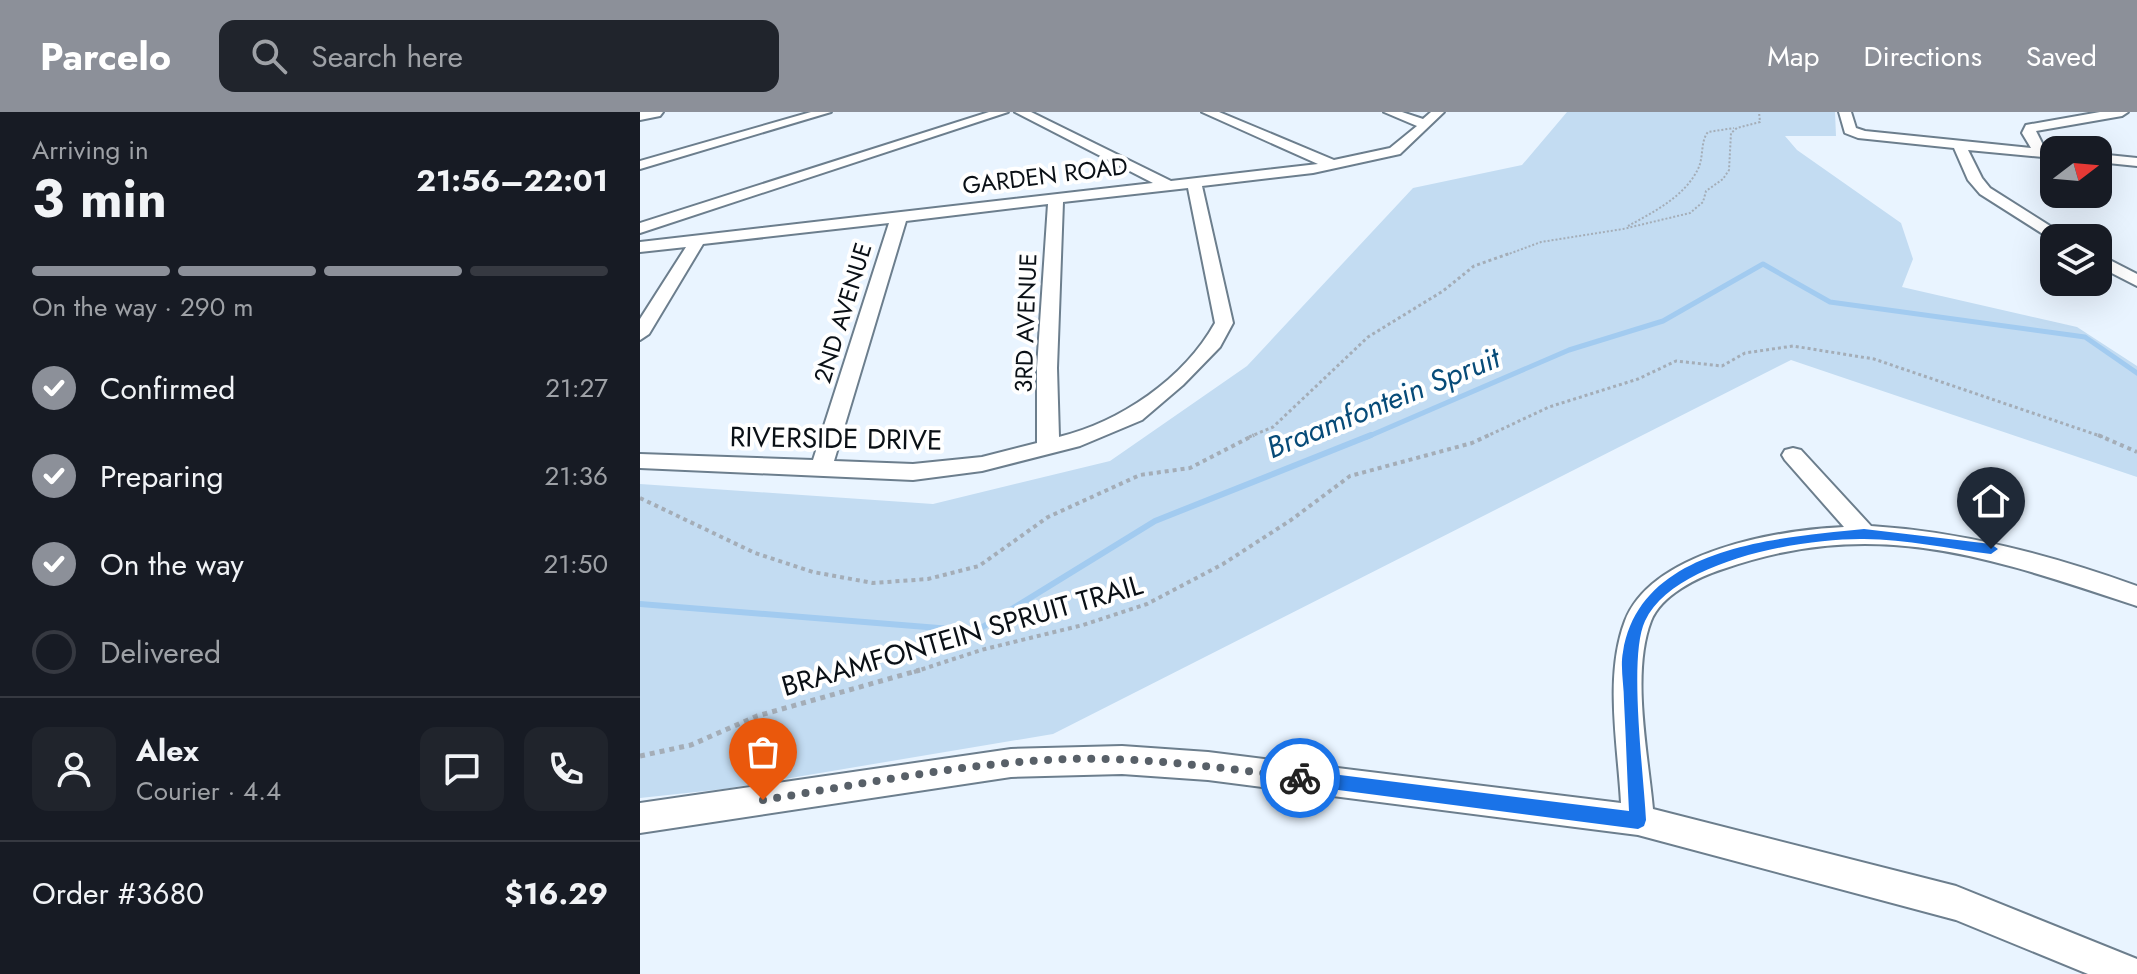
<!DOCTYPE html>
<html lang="en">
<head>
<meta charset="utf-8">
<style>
	body { margin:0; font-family:Jost,sans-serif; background:#20242c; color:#f1f3f6; height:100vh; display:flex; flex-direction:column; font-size:30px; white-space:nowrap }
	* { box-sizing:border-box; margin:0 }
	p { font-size:26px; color:#9ea1a6 }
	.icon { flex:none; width:44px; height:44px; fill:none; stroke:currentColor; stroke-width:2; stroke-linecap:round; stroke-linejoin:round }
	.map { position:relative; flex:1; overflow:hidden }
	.sheet { display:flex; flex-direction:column; background:#171b24; width:640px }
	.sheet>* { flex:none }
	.needle { width:52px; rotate:74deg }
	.buttons { position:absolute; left:1400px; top:24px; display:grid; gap:16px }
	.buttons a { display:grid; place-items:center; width:72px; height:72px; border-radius:16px; background:#171b24; box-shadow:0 8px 32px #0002; font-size:40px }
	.pin { position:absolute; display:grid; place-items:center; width:68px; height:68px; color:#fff; margin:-82px -34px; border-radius:50% 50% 50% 0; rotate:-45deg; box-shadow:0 0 8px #0007 }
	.pin .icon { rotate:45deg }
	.courier { position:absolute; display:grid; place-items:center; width:80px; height:80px; margin:-40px; border:6px solid #1a73e8; border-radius:50%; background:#fff; color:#222; box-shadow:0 2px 10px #0007 }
	.overview em { font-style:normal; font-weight:700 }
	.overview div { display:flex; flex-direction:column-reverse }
	.overview { display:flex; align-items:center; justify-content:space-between; height:136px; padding:0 32px }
	h1 { font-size:52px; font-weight:700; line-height:60px }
	.bar { display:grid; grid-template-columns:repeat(4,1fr); gap:12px 8px; align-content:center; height:96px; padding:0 32px }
	.bar i { height:10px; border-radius:6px; background:#363941 }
	.bar .active { background:#8c9099 }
	.bar p { grid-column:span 4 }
	.line { display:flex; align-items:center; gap:20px; padding:0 32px; border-top:2px solid #363941 }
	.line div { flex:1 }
	.round { display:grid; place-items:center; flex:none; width:84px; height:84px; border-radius:16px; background:#20242c }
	ol { padding:0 32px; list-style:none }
	li { display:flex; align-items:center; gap:24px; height:88px }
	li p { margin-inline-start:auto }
	li .icon { padding:8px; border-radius:50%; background:#8c9099; color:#fff; stroke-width:4 }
	li:last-child { color:#9ea1a6 }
	li i { width:44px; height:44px; border:4px solid #363941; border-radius:50% }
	header { display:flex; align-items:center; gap:48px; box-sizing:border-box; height:112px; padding:0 40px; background:#8c9099; color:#fff }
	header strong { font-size:38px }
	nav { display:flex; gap:44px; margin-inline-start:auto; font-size:28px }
	.search { width:560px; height:72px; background:#20242c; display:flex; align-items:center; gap:20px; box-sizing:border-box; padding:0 28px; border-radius:16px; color:#9ea1a6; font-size:30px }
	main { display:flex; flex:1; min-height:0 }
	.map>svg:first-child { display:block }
</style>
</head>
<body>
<header>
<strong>Parcelo</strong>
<div class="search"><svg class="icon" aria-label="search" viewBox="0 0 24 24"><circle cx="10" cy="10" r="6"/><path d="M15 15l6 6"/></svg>Search here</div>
<nav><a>Map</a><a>Directions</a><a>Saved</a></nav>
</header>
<main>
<section class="sheet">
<div class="overview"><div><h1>3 min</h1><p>Arriving in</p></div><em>21:56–22:01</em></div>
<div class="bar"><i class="active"></i><i class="active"></i><i class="active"></i><i></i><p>On the way · 290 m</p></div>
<ol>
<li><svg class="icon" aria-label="check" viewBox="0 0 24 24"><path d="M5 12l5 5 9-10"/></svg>Confirmed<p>21:27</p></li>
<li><svg class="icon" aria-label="check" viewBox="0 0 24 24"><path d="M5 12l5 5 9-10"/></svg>Preparing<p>21:36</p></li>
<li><svg class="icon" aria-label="check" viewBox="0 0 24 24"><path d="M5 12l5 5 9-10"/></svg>On the way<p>21:50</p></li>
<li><i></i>Delivered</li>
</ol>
<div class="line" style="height:144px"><a class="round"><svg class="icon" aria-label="person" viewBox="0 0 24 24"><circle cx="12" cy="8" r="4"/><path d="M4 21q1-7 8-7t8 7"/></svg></a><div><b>Alex</b><p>Courier · 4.4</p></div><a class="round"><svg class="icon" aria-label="chat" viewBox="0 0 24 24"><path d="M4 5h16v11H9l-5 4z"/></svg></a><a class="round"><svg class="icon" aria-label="phone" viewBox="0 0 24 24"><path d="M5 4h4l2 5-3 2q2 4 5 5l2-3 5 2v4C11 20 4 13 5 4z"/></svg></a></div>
<div class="line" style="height:104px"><div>Order #3680</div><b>$16.29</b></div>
</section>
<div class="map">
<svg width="1497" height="862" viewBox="0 0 1497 862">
	<rect width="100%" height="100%" fill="#e9f4ff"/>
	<polygon fill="#c3dcf2" points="927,0 1195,0 1196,24 1145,24 1157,38 1261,111 1273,147 1262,175 1437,215 1497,254 1497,365 1151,248 413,622 84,677 0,686 0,372 293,392 470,349 607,254 773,76 882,53"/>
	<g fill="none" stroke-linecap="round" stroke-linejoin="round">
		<polyline stroke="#a2cbf0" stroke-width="5" points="727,325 929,238 1023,209 1123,152 1190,190 1445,225 1497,261"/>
		<polyline stroke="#a2cbf0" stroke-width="6" points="0,492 336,519 515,409 731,323"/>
		<g stroke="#6c7e8d" stroke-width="4">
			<g id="street">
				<polygon points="171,0 191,0 0,57 0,49"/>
				<polygon points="349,0 368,0 0,121 0,111"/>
				<path d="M 375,0 L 391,0 L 531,69 L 678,52 L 562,0 L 579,0 L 694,48 L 750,36 L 777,14 L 744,0 L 762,0 L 783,7 L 791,0 L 804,0 L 760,42 L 673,61 L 562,74 L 593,211 L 580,235 L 543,273 L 502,308 L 440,334 L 342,359 L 273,368 L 0,356 L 0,342 L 173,348 L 249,111 L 63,132 L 9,222 L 0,228 L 0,207 L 46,135 L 0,140 L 0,130 L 513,71 ZM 548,76 L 575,211 C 544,267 480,310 419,325 L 417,256 L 423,90 ZM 408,92 L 397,256 L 397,331 L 342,345 L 273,352 L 194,349 L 266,109 Z"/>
				<polygon points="1199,0 1211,0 1216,16 1225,19 1391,36 1382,21 1386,13 1460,0 1488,0 1482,4 1396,19 1405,37 1415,38 1414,46 1328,38 1342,66 1350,76 1429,126 1414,126 1414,129 1340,82 1328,68 1314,36 1218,26 1205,21"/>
				<polygon points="1458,42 1497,46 1497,54 1458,50"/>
				<polygon points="1458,142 1497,162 1497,174 1458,154"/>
				<path d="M 1153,336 L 1161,338 L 1231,414 C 1324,420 1410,443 1497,474 L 1497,494 C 1351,446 1237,403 1083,457 C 1058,465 1021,483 1011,509 C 991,561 1008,642 1013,697 L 1316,774 L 1497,847 L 1497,862 L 1448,862 L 1316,808 L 998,723 L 568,668 L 482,662 L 371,665 L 0,721 L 0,691 L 371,637 L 482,634 L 568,640 L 981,691 C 978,634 964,564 985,509 C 1012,439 1138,418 1204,415 L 1145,348 L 1142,343 L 1145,338 Z"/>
			</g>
		</g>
		<g stroke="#6c7e8d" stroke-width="4">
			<polygon id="secondary" points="0,0 23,0 20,4 0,8"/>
		</g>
		<g stroke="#a4adb7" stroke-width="2" stroke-dasharray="2 2" stroke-linecap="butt">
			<path d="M 988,114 C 1014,100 1045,84 1058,57 C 1064,45 1060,30 1068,20 L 1094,16"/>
			<polyline points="866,143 901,130 983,117 1050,101 1063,90 1066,79 1083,67 1089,58 1091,21 1097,16 1120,10 1119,0"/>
		</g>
		<g stroke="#a4adb7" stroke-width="3" stroke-dasharray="3 3" stroke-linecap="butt">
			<polyline points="609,325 633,315 728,225 803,179 834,154 871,141"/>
			<polyline points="845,325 909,295 998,267 1036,249 1082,254 1105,241 1153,234 1234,247 1463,325"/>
		</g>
		<g stroke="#a4adb7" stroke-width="4" stroke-dasharray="4 4" stroke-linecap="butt">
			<polyline points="1458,323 1497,340"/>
			<polyline points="0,386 115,441 173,460 233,471 288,467 339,454 408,405 500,363 550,356 614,323"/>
			<polyline points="274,560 341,538 443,513 507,492 583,452 651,408 710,364 832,331 849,323"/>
		</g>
		<polyline stroke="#a4adb7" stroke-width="5" stroke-dasharray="5 5" stroke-linecap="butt" points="0,644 51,633 117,604 280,558"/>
		<use href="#street" fill="#fff" fill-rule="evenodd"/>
		<use href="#secondary" fill="#fff" fill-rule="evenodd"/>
	</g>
	<path fill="#1a73e8" d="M 1224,417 L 1351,432 L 1358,437 L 1351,442 C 1310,437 1266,427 1224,427 C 1164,426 1034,448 1005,509 C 988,544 1004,665 1006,708 L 1004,714 L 998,717 L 660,673 L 652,666 L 660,658 L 989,699 C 987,662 986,626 984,589 C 984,573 980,555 983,540 C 1000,433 1139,426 1224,417 Z"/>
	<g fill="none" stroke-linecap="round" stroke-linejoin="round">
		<path stroke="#586068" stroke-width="8" stroke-dasharray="0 14.4" d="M 123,688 C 224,672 328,650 430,647 C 507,645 584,656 660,666"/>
	</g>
	<g text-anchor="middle" stroke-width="8" stroke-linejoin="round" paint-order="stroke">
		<g font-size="24" fill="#0a1016" stroke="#fff">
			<text transform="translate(405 64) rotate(-7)" y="8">GARDEN ROAD</text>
			<text transform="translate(203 201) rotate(-73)" y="8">2ND AVENUE</text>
			<text transform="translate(386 211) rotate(-88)" y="8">3RD AVENUE</text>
		</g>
		<g font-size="28" fill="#0a1016" stroke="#fff">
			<text transform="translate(196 326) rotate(1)" y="10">RIVERSIDE DRIVE</text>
			<text transform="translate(322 523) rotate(-16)" y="10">BRAAMFONTEIN SPRUIT TRAIL</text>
		</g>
		<g font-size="30" font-style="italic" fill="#074b78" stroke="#fff">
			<text transform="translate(743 291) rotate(-22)" y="10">Braamfontein Spruit</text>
		</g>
	</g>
</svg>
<div class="buttons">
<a><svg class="needle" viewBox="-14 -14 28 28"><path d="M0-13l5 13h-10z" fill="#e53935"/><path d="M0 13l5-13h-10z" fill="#9ea1a6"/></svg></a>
<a><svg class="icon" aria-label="layers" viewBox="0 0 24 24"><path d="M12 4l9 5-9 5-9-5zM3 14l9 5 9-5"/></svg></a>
</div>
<div class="pin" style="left:123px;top:688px;background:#ea580c"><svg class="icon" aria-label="bag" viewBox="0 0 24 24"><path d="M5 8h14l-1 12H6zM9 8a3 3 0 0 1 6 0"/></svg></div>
<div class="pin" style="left:1351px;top:437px;background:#1f2937"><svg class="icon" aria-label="home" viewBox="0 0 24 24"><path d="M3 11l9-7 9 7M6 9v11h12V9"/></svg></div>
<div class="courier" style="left:660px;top:666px"><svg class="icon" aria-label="bike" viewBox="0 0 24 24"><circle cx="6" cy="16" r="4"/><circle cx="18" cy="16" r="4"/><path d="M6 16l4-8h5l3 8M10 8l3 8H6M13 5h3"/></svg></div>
</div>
</main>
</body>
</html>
